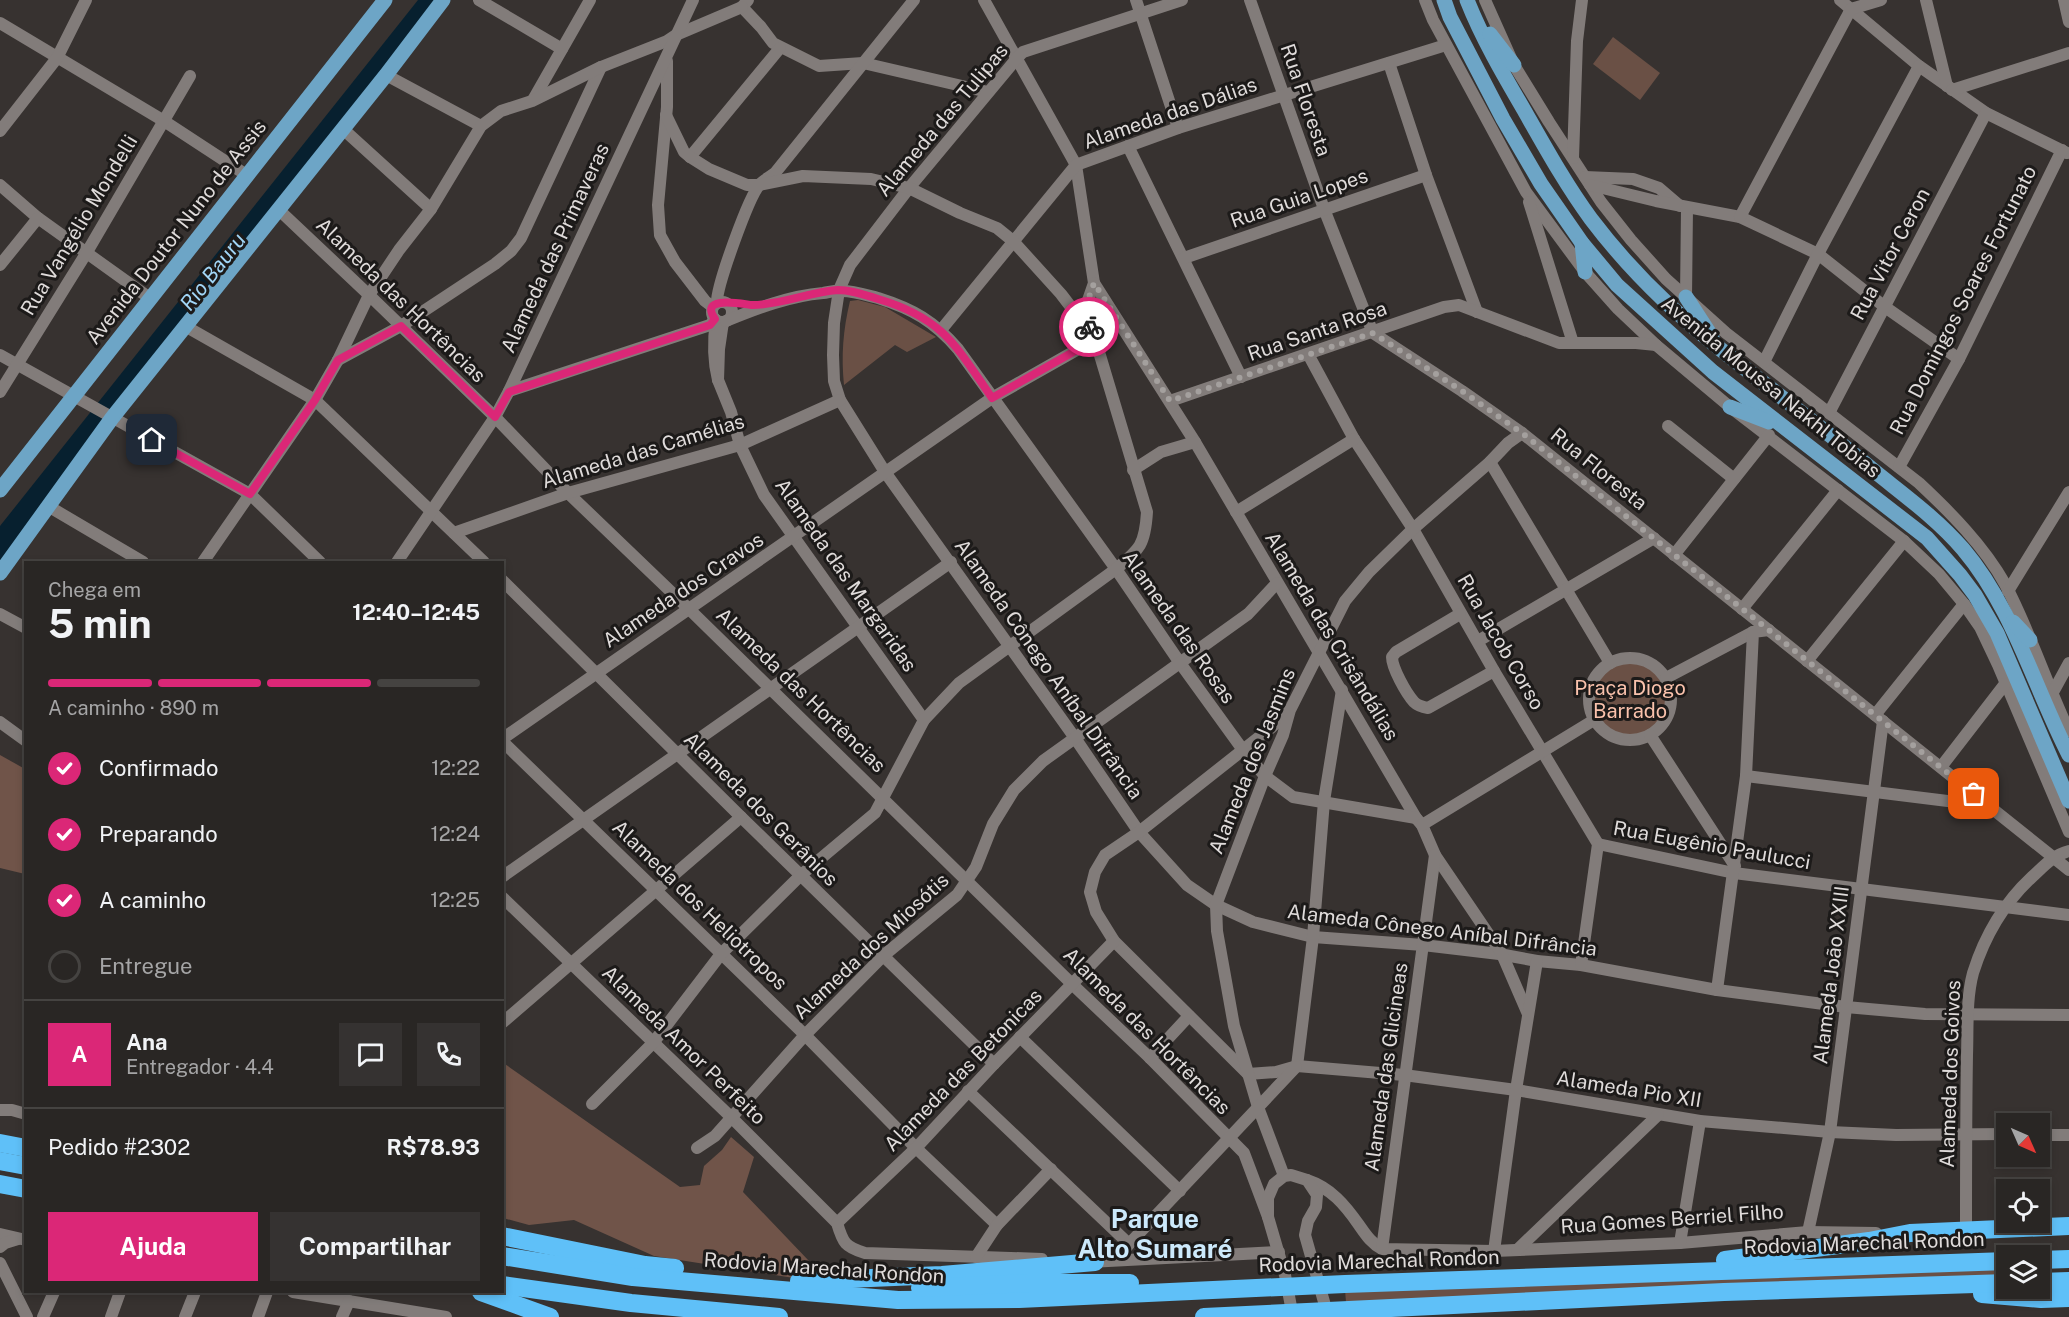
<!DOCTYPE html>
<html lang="pt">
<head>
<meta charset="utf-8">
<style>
	body { margin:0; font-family:"Public Sans",sans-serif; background:#353231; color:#f1f3f6; height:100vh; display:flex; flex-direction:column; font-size:22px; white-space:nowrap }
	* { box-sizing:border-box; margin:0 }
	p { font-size:20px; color:#a5a5a6 }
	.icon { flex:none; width:33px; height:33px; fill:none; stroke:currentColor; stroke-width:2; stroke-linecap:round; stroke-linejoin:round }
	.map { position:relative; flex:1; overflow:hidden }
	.details { position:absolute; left:24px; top:561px; width:480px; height:732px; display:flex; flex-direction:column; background:#292624; border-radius:0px; box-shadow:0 3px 9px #0003,0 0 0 2px #454341 }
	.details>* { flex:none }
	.needle { width:39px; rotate:135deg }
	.tools { position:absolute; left:1996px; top:1113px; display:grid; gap:12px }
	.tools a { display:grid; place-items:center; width:54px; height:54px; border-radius:0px; background:#292624; box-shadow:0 3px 9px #0003,0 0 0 2px #454341; font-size:30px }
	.pin { position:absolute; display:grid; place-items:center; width:51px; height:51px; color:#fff; margin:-26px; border-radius:12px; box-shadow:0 3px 9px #0006 }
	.courier { position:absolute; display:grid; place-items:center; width:60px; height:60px; margin:-30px; border:4px solid #db2777; border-radius:50%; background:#fff; color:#222; box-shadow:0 2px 8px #0007 }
	.summary em { font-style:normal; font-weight:700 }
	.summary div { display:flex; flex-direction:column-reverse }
	.summary { display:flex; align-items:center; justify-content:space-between; height:102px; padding:0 24px }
	h1 { font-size:39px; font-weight:700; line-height:45px }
	.bar { display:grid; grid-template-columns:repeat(4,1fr); gap:9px 6px; align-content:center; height:72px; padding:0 24px }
	.bar i { height:8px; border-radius:4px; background:#454341 }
	.bar .active { background:#db2777 }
	.bar p { grid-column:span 4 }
	.line { display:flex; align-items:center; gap:15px; padding:0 24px; border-top:2px solid #454341 }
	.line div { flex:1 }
	.round { display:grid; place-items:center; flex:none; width:63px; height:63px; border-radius:0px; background:#353231 }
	ol { padding:0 24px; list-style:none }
	li { display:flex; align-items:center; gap:18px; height:66px }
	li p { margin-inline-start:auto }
	li .icon { padding:6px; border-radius:50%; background:#db2777; color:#fff; stroke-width:4 }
	li:last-child { color:#a5a5a6 }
	li i { width:33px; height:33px; border:3px solid #454341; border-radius:50% }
	.cta { display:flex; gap:12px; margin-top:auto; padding:12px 24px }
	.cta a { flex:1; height:69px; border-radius:0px; background:#db2777; color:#fff; font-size:24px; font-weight:700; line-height:69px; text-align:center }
	.cta a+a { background:#353231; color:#f1f3f6 }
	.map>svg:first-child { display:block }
</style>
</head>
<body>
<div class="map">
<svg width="2069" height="1317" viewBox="0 0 2069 1317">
	<rect width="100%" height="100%" fill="#373230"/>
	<g fill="#6a5045">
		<polygon points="1613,37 1660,73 1640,100 1593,64"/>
		<path d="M 858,300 L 885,307 L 936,337 L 907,352 L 895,345 L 844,385 C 841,356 843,330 850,301 Z"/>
		<circle cx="1630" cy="699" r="39"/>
		<polygon points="2007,1266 2007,1278 1346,1302 1345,1290"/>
	</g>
	<g fill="#705449">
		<polygon points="0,755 25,769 25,874 0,868"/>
		<polygon points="502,1062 680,1187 700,1185 704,1166 722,1150 731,1137 754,1157 743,1192 809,1261 794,1278 654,1256 574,1220 529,1225 503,1218"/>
	</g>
	<polygon fill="#07202f" points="418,0 439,0 0,565 0,526"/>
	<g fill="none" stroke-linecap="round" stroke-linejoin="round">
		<g stroke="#827c7a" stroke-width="12">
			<polyline points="479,0 562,49"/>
			<polyline points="748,0 742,7 761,27 773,43 819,66 863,63 988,92"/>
			<polyline points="984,0 1076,165 1094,283 1086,306 1090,332"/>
			<polyline points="1136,0 1178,128"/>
			<polyline points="1182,0 1023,52 1017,58 909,188 850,265 839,290 834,323 833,355 834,381 840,400 885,472 1075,738 1139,832 1187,885 1216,905 1253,922 1313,937 1423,945 1499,954 1537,961 1581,965 1717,990 1846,1007 1925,1014 2069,1015"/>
			<polyline points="1250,0 1324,209 1373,333 1462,391 1522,433 2069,870"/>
			<polyline points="1425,0 1433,20 1526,192 1585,272 1618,309 1656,345 1730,407 1904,541 1939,574 1964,604 1980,627 1998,665 2069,832"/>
			<path d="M 1485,0 L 1514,65 L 1549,122 L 1601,202 L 1631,240 L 1666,279 L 1726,333 L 1919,483 C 1950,512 1984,546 2005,584 C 2030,631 2046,683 2069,731"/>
			<polyline points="1840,0 1919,66 1986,113 2067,153"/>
			<polyline points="1926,0 1947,86"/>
			<polyline points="2064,0 2069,22"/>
			<polyline points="0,23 164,121 248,176"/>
			<polyline points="667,61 667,107 658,205 660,235 675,262 705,301 713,307"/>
			<polyline points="1389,63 1426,175 1477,312"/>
			<polyline points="386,75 481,126"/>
			<polyline points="1952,90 2069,53"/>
			<polyline points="533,100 590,0"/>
			<polyline points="343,129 431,209"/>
			<polyline points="0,131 57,58 86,0"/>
			<polyline points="1128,146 1241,377"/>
			<polyline points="690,157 780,48"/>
			<polyline points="1573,158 1577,41 1582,0"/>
			<polyline points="1585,177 1633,179 1659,188 1680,206"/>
			<polyline points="0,185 38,218 151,299"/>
			<polyline points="1590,185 1656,201 1740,217 1818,254 1885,307 1959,359"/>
			<polyline points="1529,202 1573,343"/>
			<polyline points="279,210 369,295 495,417 568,493 689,609 1073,985 1150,1058 1244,1153 1268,1217"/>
			<polyline points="1740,217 1851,9 1881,0"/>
			<polyline points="1184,258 1426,175"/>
			<polyline points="0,265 38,218"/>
			<polyline points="1094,283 1195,442 1416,818 1422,825 1435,855 1502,954 1528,1014"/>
			<polyline points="1686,297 1687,208"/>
			<circle cx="722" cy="312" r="10"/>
			<path d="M 717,303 C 716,287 749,196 760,184 C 764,180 770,177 775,173 L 914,0"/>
			<path d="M 716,320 C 713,341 713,360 718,380 L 719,349 L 723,322"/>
			<path d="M 726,321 C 758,308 789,296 823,293 C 830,292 836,290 842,291 C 854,291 866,295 878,298 C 913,309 934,321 958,349 L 1116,569 L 1180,663 L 1243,750 L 1265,776 L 1293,797 L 1416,818"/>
			<polyline points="185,326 315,400 484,562"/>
			<polyline points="941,330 1076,165 1178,128 1446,45"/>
			<polyline points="1308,354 1354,439 1413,529 1494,671 1598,844 1581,965"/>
			<polyline points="0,355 250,494 320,562"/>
			<polyline points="338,360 401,326 495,264 511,251 521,238 601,67"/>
			<polyline points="1764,362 1818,254 1919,66"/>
			<polyline points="718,380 731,412 740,445 764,495 924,720"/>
			<polyline points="509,391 710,325 715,319"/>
			<polyline points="0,392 87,252 190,76"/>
			<polyline points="1170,401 1444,307 1459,305 1559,343 1636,343 1656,345"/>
			<polyline points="1829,413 1986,113"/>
			<polyline points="1668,426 1734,479"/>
			<polyline points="1490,462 1610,663"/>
			<polyline points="1899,467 1959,359 2062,150"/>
			<polyline points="1133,470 1161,452 1195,442"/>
			<polyline points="48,506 143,562"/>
			<polyline points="1236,512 1354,439"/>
			<polyline points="454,533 568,493 740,445 840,400"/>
			<polyline points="1674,555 1769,435"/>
			<polyline points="203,562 315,400 338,360 369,295 399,250 431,209 481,126 501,111 532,101 601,67 667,41 676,35 742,7"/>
			<polyline points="397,562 495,417 509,391 693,0"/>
			<polyline points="502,580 741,817 994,1064"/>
			<polyline points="2008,591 2069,492"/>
			<polyline points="1742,609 1838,490"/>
			<polyline points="0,614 26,628"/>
			<path d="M 1460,614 L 1396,652 L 1392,657 C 1392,668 1406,693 1414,702 C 1418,706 1422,707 1428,708 L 1494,671"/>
			<polyline points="1478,641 1654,538"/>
			<circle cx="1630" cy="699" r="41"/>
			<polyline points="1807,661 1904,541"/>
			<polyline points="1666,678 1753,632"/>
			<polyline points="2052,694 2069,663"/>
			<polyline points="1875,715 1964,604"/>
			<polyline points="0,722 26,741"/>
			<polyline points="1650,735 1735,866"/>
			<polyline points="502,739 992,398 1082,347 1090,332"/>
			<polyline points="502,741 805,1035 916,1148 997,1225"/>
			<polyline points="1941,767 2005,684"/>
			<polyline points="1746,776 1988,806"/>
			<polyline points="1422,825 1594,720"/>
			<polyline points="1598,844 1734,873 2069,915"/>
			<polyline points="502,877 951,562"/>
			<path d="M 502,897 L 732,1118 L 837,1223 C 843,1243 845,1247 865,1253 L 1042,1259"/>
			<polyline points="1717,990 1746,776 1753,632 1769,630"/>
			<polyline points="502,1023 741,817"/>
			<polyline points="1020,1037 1180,1191"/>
			<polyline points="1150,1058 1189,1016"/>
			<polyline points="1297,1066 1313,937 1324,801 1342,690"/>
			<polyline points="1247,1073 1114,941 1096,912 1090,892 1095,872 1105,855 1139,832 1272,727 1289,711"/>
			<polyline points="1248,1074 1276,1072 1297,1066 1404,1075 1516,1090 1700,1121 1830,1132 1896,1135 2007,1134"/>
			<polyline points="968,1091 1129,1244"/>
			<path d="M 592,1104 L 653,1043 L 721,954 L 801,875 L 875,813 L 924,720 L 959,683 L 1116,569 C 1140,549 1145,545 1147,512 L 1099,352 L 1090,332 L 1061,294 L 1013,241 L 997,228 L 960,213 L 909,188 L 871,179 L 803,176 L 759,185 L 747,185 L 709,169 L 690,157 L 684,152 L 666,115"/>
			<polyline points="0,1110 12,1110 26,1114"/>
			<polyline points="2040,1135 2069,1135"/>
			<polyline points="697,1148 715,1136 805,1035 883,956 957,895 976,867 993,824 1014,790 1043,761 1248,614 1277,583"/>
			<polyline points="1284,1176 1258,1107 1234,1026 1217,931 1216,905 1265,776 1283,735 1290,710 1345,601 1369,572 1413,529 1490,462 1508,443 1522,433"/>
			<path d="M 1307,1180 C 1331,1188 1345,1205 1359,1225 C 1366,1235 1371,1243 1382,1249 L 1494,1251 L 1680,1243 L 1808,1232 L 1876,1233"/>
			<polyline points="837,1223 916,1148 994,1064 1114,941"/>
			<path d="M 1966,1230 C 1966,1172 1966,1114 1967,1055 C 1968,1029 1966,999 1973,973 C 1985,935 2003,904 2032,877 C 2044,866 2053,855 2069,851"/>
			<polyline points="1808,1232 1830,1132 1883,721"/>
			<polyline points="0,1234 26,1240"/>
			<polyline points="1680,1243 1700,1121"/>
			<polyline points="0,1247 5,1243 18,1239"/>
			<polyline points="1382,1249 1435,855"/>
			<polyline points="1517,1250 1658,1115"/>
			<polyline points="1494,1251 1516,1090 1537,961"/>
			<polyline points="976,1257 997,1225 1051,1169"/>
			<polyline points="1118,1259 1129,1244 1296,1067"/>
			<polyline points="1089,1262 1279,1252"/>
			<polyline points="0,1263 27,1317"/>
			<polyline points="293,1292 446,1317"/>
			<polyline points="43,1317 54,1292"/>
			<polyline points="111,1317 120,1292"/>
			<polyline points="185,1317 195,1292"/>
			<polyline points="258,1317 267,1292"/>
			<polyline points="342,1317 349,1301"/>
			<polyline points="1293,1317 1285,1275 1268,1217 1268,1198 1274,1184 1284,1176 1291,1175 1307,1180 1317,1195 1316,1207 1308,1221 1305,1235 1328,1316"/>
		</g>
		<g stroke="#6da5c6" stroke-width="15">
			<polyline points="1444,0 1450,17 1503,119 1541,184 1582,243 1617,285 1713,372 1927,538 1960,575 1975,595 1997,633 2069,801"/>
			<path d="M 1467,0 C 1482,38 1503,74 1524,110 C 1545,147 1566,185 1591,219 C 1628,268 1671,310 1719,348 C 1772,390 1826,431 1878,474 C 1908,498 1938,520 1963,549 C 2013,608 2034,687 2069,755"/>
			<polyline points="1490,34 1514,65"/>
			<polyline points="1582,243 1585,272"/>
			<polyline points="1686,297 1712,337"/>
			<polyline points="1730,407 1769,422"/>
			<polyline points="0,490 385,0"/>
			<polyline points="0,573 112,418 386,75 443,0"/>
			<polyline points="2013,622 2030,640"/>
		</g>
		<g stroke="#5fc0f8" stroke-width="18">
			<polyline points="0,1143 26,1148"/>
			<polyline points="0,1161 26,1166"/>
			<polyline points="0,1184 26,1189"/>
			<polyline points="502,1236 645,1265 675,1268"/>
			<polyline points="502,1256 633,1277 898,1300 1019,1299 1345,1284 2007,1261"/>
			<polyline points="1725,1260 1869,1241 1910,1233 2069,1226"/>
			<polyline points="2040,1260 2069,1259"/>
			<polyline points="799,1281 942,1275 1095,1262"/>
			<polyline points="2040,1282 2069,1281"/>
			<polyline points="502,1285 631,1303 779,1317"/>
			<polyline points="920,1288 1029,1283 1130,1283"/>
			<polyline points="481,1292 550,1317"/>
			<polyline points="1982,1294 2041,1299 2069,1298"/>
			<polyline points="1204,1317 1724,1292 2007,1283"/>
		</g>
	</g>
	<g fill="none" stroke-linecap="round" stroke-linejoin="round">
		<polyline stroke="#a4a09e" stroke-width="6" stroke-dasharray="0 10.8" points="1089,327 1086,306 1094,283 1170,401 1373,333 1462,391 1522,433 1974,794"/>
		<path stroke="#db2777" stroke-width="8" d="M 152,440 L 250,494 L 315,400 L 338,360 L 401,326 L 495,417 L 509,392 L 710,325 L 715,319 C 698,295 742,304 752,305 C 781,305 809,292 838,290 C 851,290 866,295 878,299 C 943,318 956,346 992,398 L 1082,347 L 1090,332 L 1089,327"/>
	</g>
	<g text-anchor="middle" stroke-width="6" stroke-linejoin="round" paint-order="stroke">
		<g font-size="20" fill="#dfdbda" stroke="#1c1a19">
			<text transform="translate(1306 100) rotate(71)" y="7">Rua Floresta</text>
			<text transform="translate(1170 113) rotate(-19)" y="7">Alameda das Dálias</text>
			<text transform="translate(942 120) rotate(-50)" y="7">Alameda das Tulipas</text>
			<text transform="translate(1299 198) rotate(-19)" y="7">Rua Guia Lopes</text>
			<text transform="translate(79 225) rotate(-59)" y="7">Rua Vangélio Mondelli</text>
			<text transform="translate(176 232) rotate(-52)" y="7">Avenida Doutor Nuno de Assis</text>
			<text transform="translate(555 248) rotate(-65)" y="7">Alameda das Primaveras</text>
			<text transform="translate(1890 254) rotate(-62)" y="7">Rua Vitor Ceron</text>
			<text transform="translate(401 300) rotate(44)" y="7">Alameda das Hortências</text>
			<text transform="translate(1963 300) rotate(-63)" y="7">Rua Domingos Soares Fortunato</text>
			<text transform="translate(1317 331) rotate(-19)" y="7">Rua Santa Rosa</text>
			<text transform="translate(1771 387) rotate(39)" y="7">Avenida Moussa Nakhl Tobias</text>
			<text transform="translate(643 451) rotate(-17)" y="7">Alameda das Camélias</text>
			<text transform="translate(1599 469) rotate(39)" y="7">Rua Floresta</text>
			<text transform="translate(846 575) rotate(55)" y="7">Alameda das Margaridas</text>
			<text transform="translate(683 590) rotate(-34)" y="7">Alameda dos Cravos</text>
			<text transform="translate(1179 627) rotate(55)" y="7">Alameda das Rosas</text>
			<text transform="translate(1332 636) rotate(59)" y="7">Alameda das Crisândálias</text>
			<text transform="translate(1501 642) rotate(60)" y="7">Rua Jacob Corso</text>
			<text transform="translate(1049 669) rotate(55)" y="7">Alameda Cônego Aníbal Difrância</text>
			<text transform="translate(801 690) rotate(44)" y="7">Alameda das Hortências</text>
			<text transform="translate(1252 761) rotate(-68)" y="7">Alameda dos Jasmins</text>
			<text transform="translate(761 809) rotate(45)" y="7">Alameda dos Gerânios</text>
			<text transform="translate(1712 845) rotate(10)" y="7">Rua Eugênio Paulucci</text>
			<text transform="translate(700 905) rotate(44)" y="7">Alameda dos Heliotropos</text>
			<text transform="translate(1442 930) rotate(7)" y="7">Alameda Cônego Aníbal Difrância</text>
			<text transform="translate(871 946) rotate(-43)" y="7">Alameda dos Miosótis</text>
			<text transform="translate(1831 975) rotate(-83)" y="7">Alameda João XXIII</text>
			<text transform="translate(1147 1031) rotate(45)" y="7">Alameda das Hortências</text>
			<text transform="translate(684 1045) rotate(44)" y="7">Alameda Amor Perfeito</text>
			<text transform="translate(1386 1067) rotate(-82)" y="7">Alameda das Glicineas</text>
			<text transform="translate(963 1070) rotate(-46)" y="7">Alameda das Betonicas</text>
			<text transform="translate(1950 1074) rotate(-88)" y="7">Alameda dos Goivos</text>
			<text transform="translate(1629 1089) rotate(9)" y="7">Alameda Pio XII</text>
			<text transform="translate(1672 1219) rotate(-4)" y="7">Rua Gomes Berriel Filho</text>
			<text transform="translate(1864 1243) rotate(-2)" y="7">Rodovia Marechal Rondon</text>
			<text transform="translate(1379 1261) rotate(-2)" y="7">Rodovia Marechal Rondon</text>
			<text transform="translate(824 1268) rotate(4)" y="7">Rodovia Marechal Rondon</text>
		</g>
		<g font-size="20" fill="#fac2ac" stroke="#1c1a19">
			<text x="1630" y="695">Praça Diogo<tspan x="1630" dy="23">Barrado</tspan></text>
		</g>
		<g font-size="21" font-style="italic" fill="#a1d6f7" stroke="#1c1a19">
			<text transform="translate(213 272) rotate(-52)" y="7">Rio Bauru</text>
		</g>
		<g font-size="26" font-weight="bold" fill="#cce9fb" stroke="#1c1a19">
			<text x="1155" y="1228">Parque<tspan x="1155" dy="30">Alto Sumaré</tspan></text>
		</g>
	</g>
</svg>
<div class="tools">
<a><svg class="needle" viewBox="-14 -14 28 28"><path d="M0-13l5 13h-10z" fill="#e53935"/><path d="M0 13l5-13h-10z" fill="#a5a5a6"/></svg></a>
<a><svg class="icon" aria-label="locate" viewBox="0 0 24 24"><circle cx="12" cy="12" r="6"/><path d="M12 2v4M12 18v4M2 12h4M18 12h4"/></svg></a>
<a><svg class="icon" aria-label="layers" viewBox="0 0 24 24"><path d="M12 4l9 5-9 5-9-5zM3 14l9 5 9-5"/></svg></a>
</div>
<div class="pin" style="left:1974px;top:794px;background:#ea580c"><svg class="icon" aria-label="bag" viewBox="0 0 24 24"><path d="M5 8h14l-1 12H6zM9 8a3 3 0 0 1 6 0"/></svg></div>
<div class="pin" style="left:152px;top:440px;background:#1f2937"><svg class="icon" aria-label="home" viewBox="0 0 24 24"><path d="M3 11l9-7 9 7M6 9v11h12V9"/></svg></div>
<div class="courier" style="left:1089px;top:327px"><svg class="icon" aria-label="bike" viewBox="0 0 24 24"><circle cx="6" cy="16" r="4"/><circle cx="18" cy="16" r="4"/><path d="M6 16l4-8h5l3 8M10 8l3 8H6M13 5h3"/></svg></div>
<section class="details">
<div class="summary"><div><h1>5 min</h1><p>Chega em</p></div><em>12:40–12:45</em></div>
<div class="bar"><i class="active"></i><i class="active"></i><i class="active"></i><i></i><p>A caminho · 890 m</p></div>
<ol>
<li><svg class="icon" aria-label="check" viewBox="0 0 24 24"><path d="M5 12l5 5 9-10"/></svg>Confirmado<p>12:22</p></li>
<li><svg class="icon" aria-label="check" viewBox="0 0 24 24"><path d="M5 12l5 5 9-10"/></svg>Preparando<p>12:24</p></li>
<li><svg class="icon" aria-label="check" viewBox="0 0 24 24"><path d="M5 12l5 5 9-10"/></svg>A caminho<p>12:25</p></li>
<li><i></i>Entregue</li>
</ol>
<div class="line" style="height:108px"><b class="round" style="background:#db2777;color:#fff">A</b><div><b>Ana</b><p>Entregador · 4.4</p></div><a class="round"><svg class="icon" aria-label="chat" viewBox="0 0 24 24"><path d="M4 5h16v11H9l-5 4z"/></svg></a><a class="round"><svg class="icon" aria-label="phone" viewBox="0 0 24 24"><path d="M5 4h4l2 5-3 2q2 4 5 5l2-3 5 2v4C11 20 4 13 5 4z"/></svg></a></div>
<div class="line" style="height:78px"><div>Pedido #2302</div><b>R$78.93</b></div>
<div class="cta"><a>Ajuda</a><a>Compartilhar</a></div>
</section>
</div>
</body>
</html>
